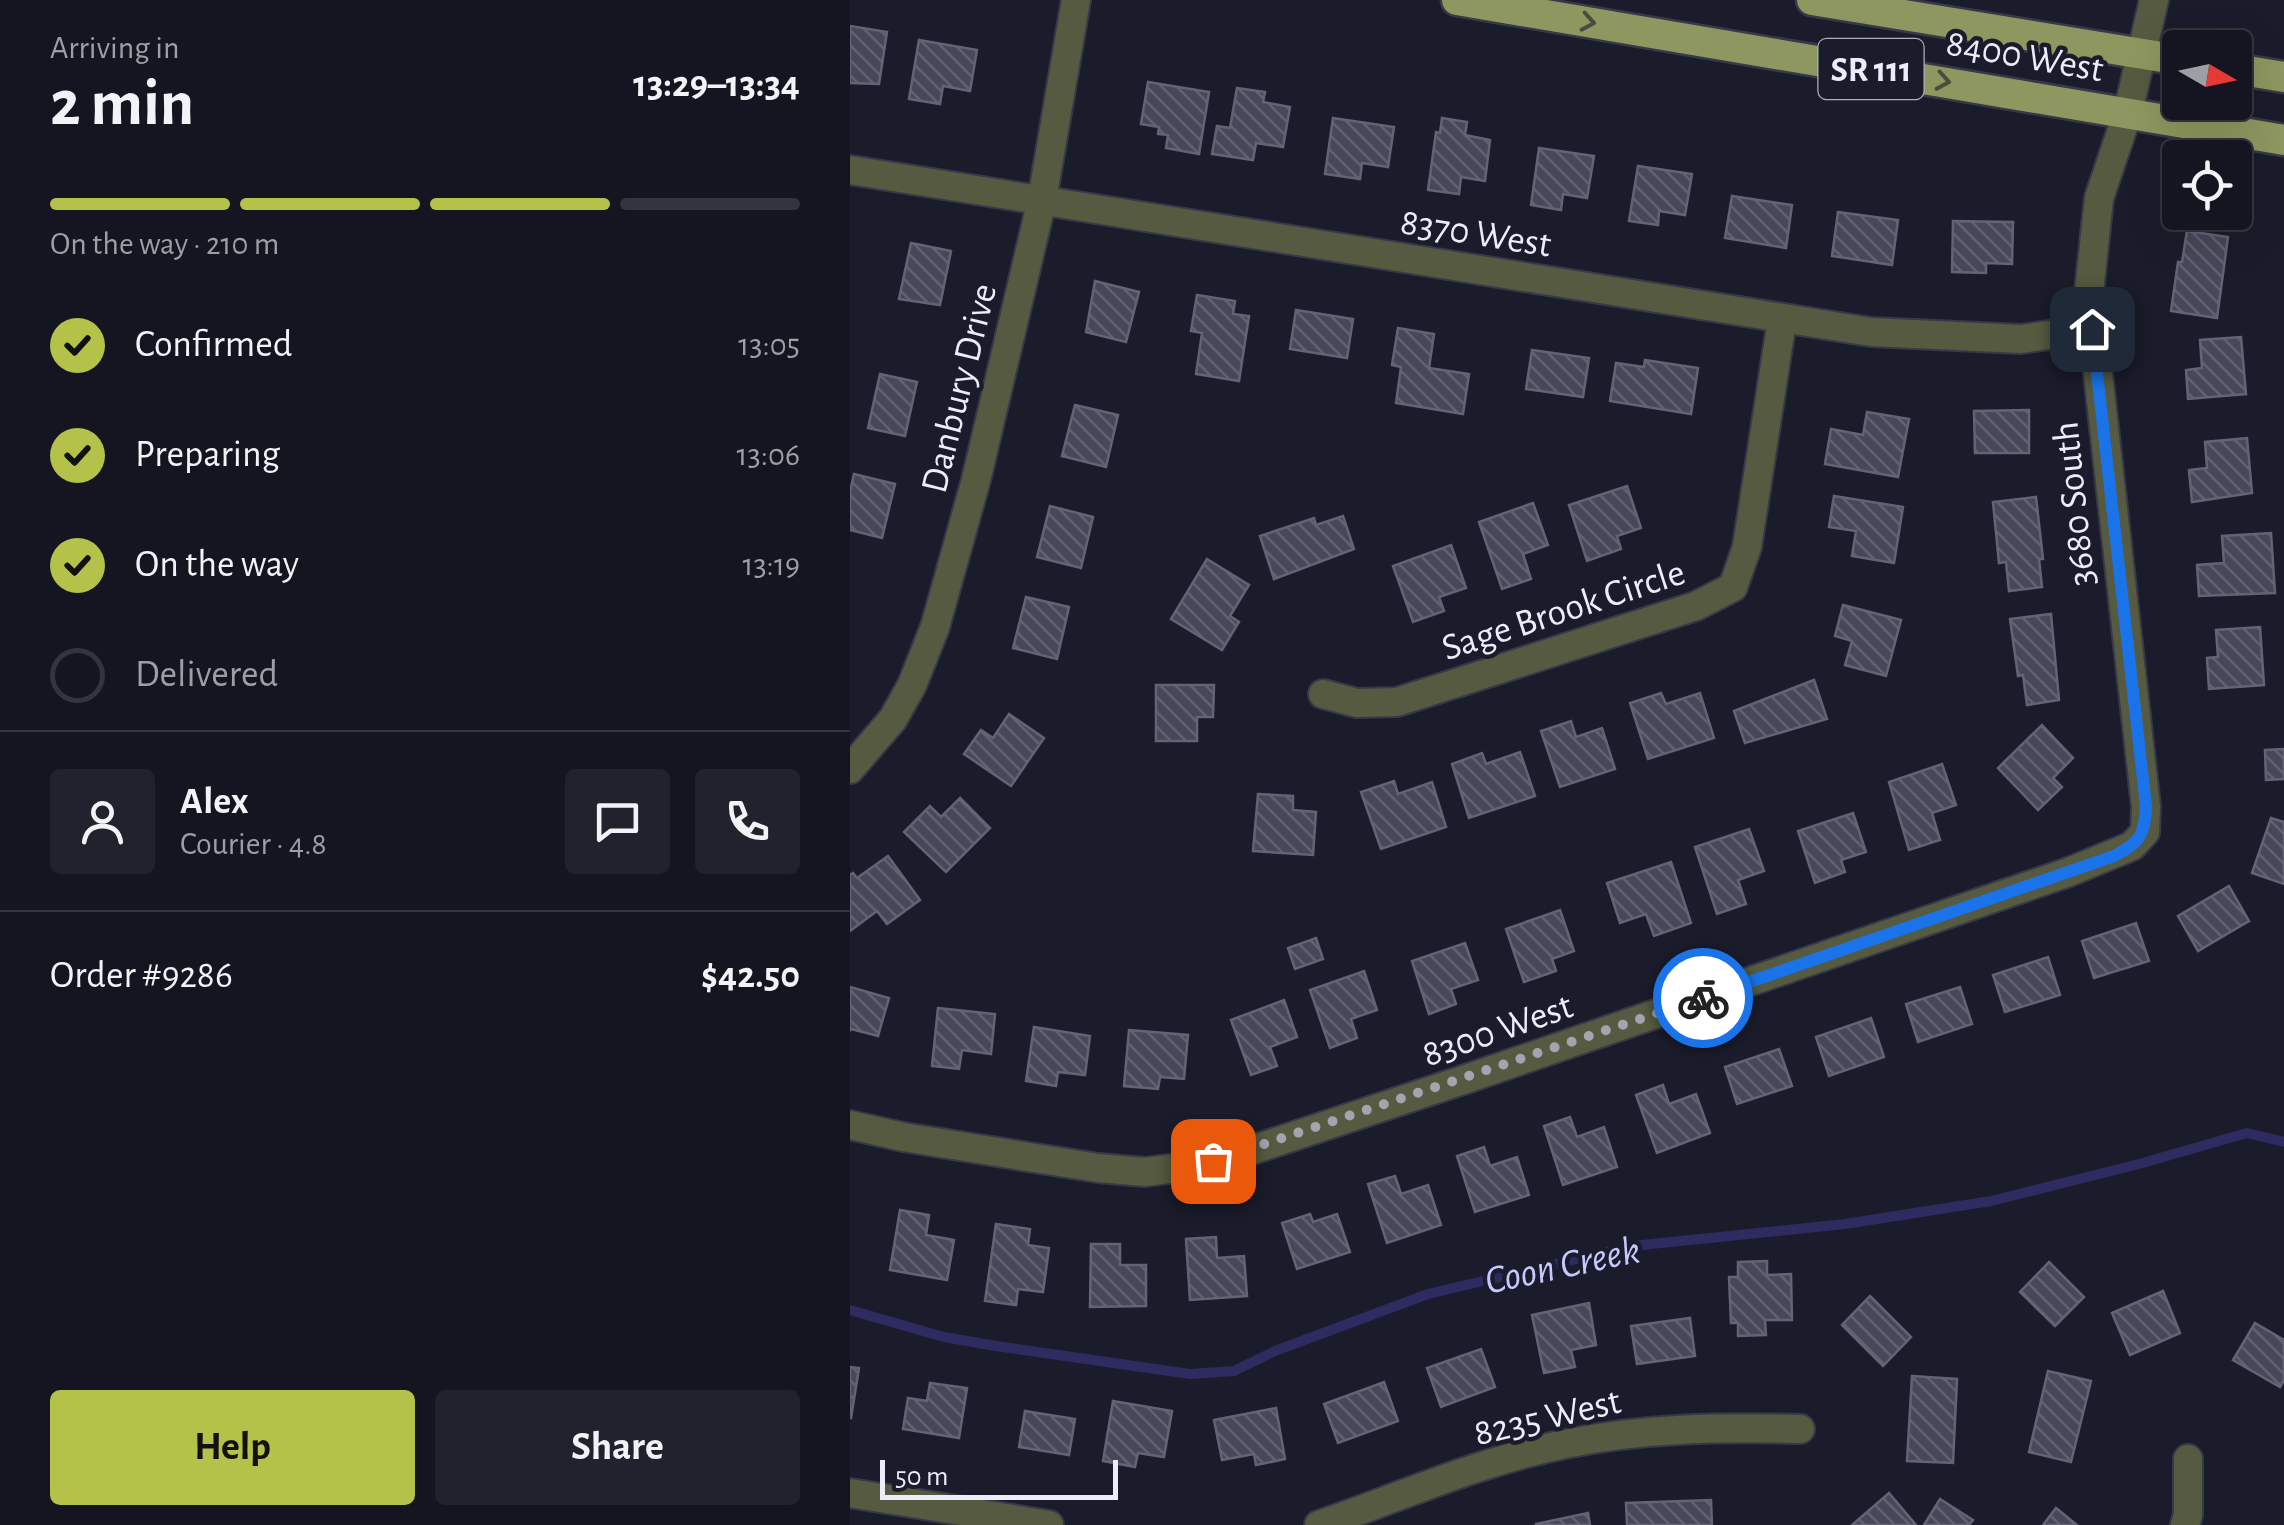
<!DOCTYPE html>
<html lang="en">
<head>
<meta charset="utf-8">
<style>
	body { margin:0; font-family:"Alegreya Sans",sans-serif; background:#21222d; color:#f1f3f6; height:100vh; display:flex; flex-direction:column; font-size:38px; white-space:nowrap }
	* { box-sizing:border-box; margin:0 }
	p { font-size:32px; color:#9d9fa5 }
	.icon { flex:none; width:55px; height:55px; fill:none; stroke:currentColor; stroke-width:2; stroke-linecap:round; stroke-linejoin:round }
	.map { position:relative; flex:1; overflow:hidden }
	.side { display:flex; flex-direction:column; background:#141520; width:850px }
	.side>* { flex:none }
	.needle { width:65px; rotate:99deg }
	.fabs { position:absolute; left:1312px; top:30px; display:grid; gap:20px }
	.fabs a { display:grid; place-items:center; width:90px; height:90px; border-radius:10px; background:#141520; box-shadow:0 10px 40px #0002,0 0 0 2px #33343e; font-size:50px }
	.scale { position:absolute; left:30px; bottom:25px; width:238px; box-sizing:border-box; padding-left:10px; border:5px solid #ecedf8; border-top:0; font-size:28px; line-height:35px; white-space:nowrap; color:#ecedf8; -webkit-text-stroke:8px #1b1c2b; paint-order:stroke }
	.pin { position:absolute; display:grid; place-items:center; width:85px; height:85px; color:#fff; margin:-42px; border-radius:20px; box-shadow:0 5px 15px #0006 }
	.courier { position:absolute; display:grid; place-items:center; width:100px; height:100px; margin:-50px; border:8px solid #1a73e8; border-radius:50%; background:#fff; color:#222; box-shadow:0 2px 12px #0007 }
	.head em { font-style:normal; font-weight:700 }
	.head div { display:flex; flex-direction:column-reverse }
	.head { display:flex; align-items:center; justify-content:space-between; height:170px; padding:0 50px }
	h1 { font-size:65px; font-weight:700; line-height:75px }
	.bar { display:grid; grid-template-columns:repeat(4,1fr); gap:15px 10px; align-content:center; height:120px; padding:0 50px }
	.bar i { height:12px; border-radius:8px; background:#33343e }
	.bar .current { background:#b4c24a }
	.bar p { grid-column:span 4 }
	.line { display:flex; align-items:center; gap:25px; padding:0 50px; border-top:2px solid #33343e }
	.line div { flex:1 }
	.round { display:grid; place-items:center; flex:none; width:105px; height:105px; border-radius:10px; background:#21222d }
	ol { padding:0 50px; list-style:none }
	li { display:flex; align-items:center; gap:30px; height:110px }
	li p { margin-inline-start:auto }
	li .icon { padding:10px; border-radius:50%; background:#b4c24a; color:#111; stroke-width:4 }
	li:last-child { color:#9d9fa5 }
	li i { width:55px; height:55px; border:5px solid #33343e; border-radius:50% }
	.cta { display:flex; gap:20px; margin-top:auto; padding:20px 50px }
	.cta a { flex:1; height:115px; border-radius:10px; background:#b4c24a; color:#111; font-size:40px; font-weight:700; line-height:115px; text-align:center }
	.cta a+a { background:#21222d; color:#f1f3f6 }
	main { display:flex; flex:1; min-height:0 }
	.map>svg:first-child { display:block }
</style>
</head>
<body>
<main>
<section class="side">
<div class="head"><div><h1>2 min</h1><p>Arriving in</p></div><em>13:29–13:34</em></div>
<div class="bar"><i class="current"></i><i class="current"></i><i class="current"></i><i></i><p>On the way · 210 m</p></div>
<ol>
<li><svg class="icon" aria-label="check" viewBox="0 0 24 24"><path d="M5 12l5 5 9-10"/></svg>Confirmed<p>13:05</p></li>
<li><svg class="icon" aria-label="check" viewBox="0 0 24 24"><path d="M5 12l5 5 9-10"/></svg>Preparing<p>13:06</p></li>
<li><svg class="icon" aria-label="check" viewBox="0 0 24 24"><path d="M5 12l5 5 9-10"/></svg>On the way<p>13:19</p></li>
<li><i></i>Delivered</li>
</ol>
<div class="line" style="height:180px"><a class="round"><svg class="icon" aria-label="person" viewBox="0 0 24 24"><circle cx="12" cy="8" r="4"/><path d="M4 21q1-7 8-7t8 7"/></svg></a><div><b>Alex</b><p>Courier · 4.8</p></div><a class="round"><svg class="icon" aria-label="chat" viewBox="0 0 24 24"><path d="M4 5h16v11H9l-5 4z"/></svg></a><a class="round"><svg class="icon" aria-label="phone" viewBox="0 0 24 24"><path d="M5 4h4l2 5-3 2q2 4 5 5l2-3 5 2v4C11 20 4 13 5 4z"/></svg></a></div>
<div class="line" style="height:130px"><div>Order #9286</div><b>$42.50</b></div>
<div class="cta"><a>Help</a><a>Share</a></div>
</section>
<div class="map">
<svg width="1434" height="1525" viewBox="0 0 1434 1525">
	<defs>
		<pattern id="building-back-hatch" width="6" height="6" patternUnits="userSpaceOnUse" patternTransform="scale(2.5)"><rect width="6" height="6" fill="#464758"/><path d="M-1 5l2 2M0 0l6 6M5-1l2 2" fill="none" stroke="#616271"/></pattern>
	</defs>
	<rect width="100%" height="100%" fill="#1b1c2b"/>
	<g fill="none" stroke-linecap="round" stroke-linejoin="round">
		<polyline stroke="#2d2b5f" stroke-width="10" points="0,1310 94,1337 146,1346 340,1374 384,1371 425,1351 578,1294 782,1246 995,1224 1141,1201 1289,1164 1397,1133 1434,1142"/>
	</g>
	<g fill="url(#building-back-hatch)" stroke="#626476" stroke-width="2.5">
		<polygon points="0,26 37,32 29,84 0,83"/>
		<polygon points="69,40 127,50 120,91 93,86 90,104 59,99"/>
		<polygon points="298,82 359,92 349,154 316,148 318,135 308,134 309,127 291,124"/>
		<polygon points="387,88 415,92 413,102 440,107 433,147 406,143 403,160 362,154 367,126 380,128"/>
		<polygon points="483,118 544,127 538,167 512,163 510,179 475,174"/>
		<polygon points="592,118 617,122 615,135 640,140 635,181 611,177 609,194 578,190 586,132 590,133"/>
		<polygon points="689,148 744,156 737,198 713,194 711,210 681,205"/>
		<polygon points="788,166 842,174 835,215 809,211 808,225 779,221"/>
		<polygon points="882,196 942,205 936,248 875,238"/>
		<polygon points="988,212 1048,220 1042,265 982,256"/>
		<polygon points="1103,221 1163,222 1162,264 1136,263 1136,273 1102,272"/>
		<polygon points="1337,231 1378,237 1367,318 1321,311 1328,262 1332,262"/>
		<polygon points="61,243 101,251 90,305 49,299"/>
		<polygon points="245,281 289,292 276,342 236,332"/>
		<polygon points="347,295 385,301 383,314 399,316 389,381 346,374 352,333 341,331"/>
		<polygon points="446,310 503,319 497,358 440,349"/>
		<polygon points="548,328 584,334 579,368 619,374 613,414 546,403 551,367 542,365"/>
		<polygon points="1391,337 1396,394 1338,399 1336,370 1352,368 1350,340"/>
		<polygon points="682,350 739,358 733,397 676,389"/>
		<polygon points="795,360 848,368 841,414 760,401 766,363 794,367"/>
		<polygon points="30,374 67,382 55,436 18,428"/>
		<polygon points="225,405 268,415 256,467 212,456"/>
		<polygon points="1179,410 1179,453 1125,453 1124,411"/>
		<polygon points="1017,412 1059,419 1048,477 975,464 981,429 1013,435"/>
		<polygon points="1397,438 1402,493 1342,502 1339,470 1357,468 1355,442"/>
		<polygon points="4,474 45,484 32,538 0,530 0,492"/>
		<polygon points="777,486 791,528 767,536 771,549 737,561 719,505"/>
		<polygon points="984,496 1053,507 1044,563 1002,556 1006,531 979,527"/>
		<polygon points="1186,497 1193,559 1189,559 1192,587 1159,591 1156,562 1149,563 1143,502"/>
		<polygon points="683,503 698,545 673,554 681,579 652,589 629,522"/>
		<polygon points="200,506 243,517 231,568 187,557"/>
		<polygon points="493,516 504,549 424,579 410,536 464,518 466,525"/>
		<polygon points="1421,533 1425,593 1349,596 1347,565 1374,563 1372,536"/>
		<polygon points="601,545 616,588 589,597 594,611 563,622 543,566"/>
		<polygon points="357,559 399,585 380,616 389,622 372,650 321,619"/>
		<polygon points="176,597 219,607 207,659 163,648"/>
		<polygon points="993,605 1051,620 1036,676 995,665 1002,641 985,636"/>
		<polygon points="1201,614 1209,700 1177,705 1173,675 1168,676 1160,619"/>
		<polygon points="1410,627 1414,685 1359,689 1357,658 1368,657 1366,630"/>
		<polygon points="964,680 977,719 895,743 884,711"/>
		<polygon points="306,685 364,685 363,717 347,717 347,741 306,741"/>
		<polygon points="811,693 816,704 850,693 864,738 798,759 780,703"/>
		<polygon points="159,714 194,738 161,786 114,754 131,730 143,738"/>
		<polygon points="721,721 726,737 752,728 765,769 710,787 691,731"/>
		<polygon points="1192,725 1223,758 1203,778 1212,787 1188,810 1148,768"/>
		<polygon points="1434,749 1434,779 1416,780 1415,750"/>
		<polygon points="670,752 685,796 619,818 602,764 632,753 636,764"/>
		<polygon points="1092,764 1106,805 1082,813 1090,840 1059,850 1039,782"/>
		<polygon points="544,781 548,794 582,782 596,827 531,849 511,792"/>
		<polygon points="408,794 443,796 443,810 466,812 463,855 403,851"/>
		<polygon points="110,798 140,828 96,872 54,832 80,806 91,817"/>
		<polygon points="1003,813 1016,852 991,860 995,872 965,883 948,831"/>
		<polygon points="1421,818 1434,822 1434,884 1402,873"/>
		<polygon points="899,829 914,871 888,880 896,904 867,914 845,847"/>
		<polygon points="38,856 70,900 37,924 27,911 0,931 0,875 3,873 7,878"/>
		<polygon points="821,862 841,923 804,936 796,914 770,923 757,883"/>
		<polygon points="1379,886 1399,921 1348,951 1328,916"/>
		<polygon points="710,910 724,951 702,959 706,971 674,982 656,929"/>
		<polygon points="1286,923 1299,961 1244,978 1232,941"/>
		<polygon points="466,938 473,959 445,969 438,948"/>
		<polygon points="615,943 628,980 601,989 606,1004 579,1014 562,961"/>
		<polygon points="1198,957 1210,995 1155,1012 1143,975"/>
		<polygon points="514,971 527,1010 501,1019 507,1038 480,1048 460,990"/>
		<polygon points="0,987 39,998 28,1036 1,1029 0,1031"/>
		<polygon points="1110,987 1122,1024 1068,1042 1056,1004"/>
		<polygon points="434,1000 447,1037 420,1047 427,1066 401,1075 381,1020"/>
		<polygon points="88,1008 145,1014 141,1054 112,1050 109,1069 82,1066"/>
		<polygon points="1021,1018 1034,1057 979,1076 966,1037"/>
		<polygon points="184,1027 240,1036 235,1075 208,1072 206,1086 176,1081"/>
		<polygon points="279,1030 338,1035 334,1079 310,1077 308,1089 274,1086"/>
		<polygon points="929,1049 942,1086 887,1104 875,1067"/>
		<polygon points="813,1085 819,1104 846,1094 860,1133 807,1153 786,1095"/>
		<polygon points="720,1117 727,1137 754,1127 767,1167 713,1185 694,1126"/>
		<polygon points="634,1147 640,1166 667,1157 679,1195 625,1212 607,1156"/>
		<polygon points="545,1176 551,1194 578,1185 591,1225 537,1243 518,1184"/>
		<polygon points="50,1210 79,1215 76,1235 104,1240 97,1280 40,1270"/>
		<polygon points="460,1214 463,1222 487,1214 500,1252 447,1269 432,1223"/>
		<polygon points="146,1224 180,1229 178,1245 199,1248 193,1292 168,1289 166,1305 135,1301"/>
		<polygon points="366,1237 367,1258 394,1256 397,1296 340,1300 336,1239"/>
		<polygon points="241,1244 270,1244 270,1265 296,1265 296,1306 240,1307"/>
		<polygon points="917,1261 917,1275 941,1274 942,1320 915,1320 916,1335 888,1336 888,1323 881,1323 879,1277 888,1277 888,1262"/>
		<polygon points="1199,1262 1234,1297 1205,1326 1170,1292"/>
		<polygon points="1313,1291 1330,1333 1280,1355 1262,1313"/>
		<polygon points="1020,1296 1061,1337 1033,1366 992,1325"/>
		<polygon points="739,1303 746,1345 721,1350 725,1367 694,1373 682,1315"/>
		<polygon points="840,1318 845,1356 787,1364 781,1326"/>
		<polygon points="1405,1323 1434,1340 1434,1380 1430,1387 1383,1360"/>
		<polygon points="631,1349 645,1387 591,1407 577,1368"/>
		<polygon points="0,1367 9,1368 1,1418 0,1418"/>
		<polygon points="1198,1371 1241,1381 1221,1462 1179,1452"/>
		<polygon points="1062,1376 1107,1379 1103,1463 1057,1461"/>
		<polygon points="534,1382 548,1421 488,1443 474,1404"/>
		<polygon points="80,1383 117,1388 109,1438 53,1429 58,1398 77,1401"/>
		<polygon points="263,1401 322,1411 314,1457 288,1453 285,1467 253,1461"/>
		<polygon points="426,1408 435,1459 406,1465 404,1454 372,1460 364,1420"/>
		<polygon points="175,1411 225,1419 219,1455 169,1447"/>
		<polygon points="1039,1493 1066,1525 1002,1525"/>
		<polygon points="1090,1499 1123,1520 1119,1525 1074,1525"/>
		<polygon points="861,1500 862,1525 777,1525 776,1503"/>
		<polygon points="1206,1508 1227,1525 1193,1525"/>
		<polygon points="738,1513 740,1525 686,1525 686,1524"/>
	</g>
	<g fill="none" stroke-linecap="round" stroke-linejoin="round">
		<g stroke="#383948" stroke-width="32">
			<g id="street">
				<polyline points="0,170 1021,332 1171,339 1241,329"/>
				<polyline points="473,694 507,703 547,702 846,606 883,587 897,547 932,320"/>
				<polyline points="0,769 43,719 62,685 85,627 126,480 192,200 226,0"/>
				<polyline points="0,1125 53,1137 248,1168 295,1172 342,1166 384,1156 613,1080 1219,872 1282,846 1295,832 1296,807 1239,292 1249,198 1278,112 1304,0"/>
				<polyline points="0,1493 199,1525"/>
				<path d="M 469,1525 C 550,1497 630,1461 715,1444 C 792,1428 871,1427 950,1429"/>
				<polyline points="1335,1525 1338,1515 1338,1459"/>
			</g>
		</g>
		<g stroke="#383948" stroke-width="35">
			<g id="primary">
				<polyline points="607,0 1434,140"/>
				<polyline points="962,0 1330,60"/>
				<polyline points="1385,69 1434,77"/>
			</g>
		</g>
		<use href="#street" stroke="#565a40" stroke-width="28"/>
		<use href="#primary" stroke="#8e975f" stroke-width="30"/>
	</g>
	<defs><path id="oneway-chevron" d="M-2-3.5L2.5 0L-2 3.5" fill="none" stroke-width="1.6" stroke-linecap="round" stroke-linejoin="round" transform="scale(2.5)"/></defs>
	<g stroke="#494d40">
		<use href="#oneway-chevron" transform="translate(738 22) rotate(10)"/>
		<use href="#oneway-chevron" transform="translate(1093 81) rotate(10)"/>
	</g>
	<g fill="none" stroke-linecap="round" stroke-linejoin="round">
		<polyline stroke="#a3a4b0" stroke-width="10" stroke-dasharray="0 18" points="363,1161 853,998"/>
		<path stroke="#1a73e8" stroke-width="12" d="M 853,998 L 1264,856 C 1290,842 1294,837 1296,806 L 1242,329"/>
	</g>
	<g text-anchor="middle" stroke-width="9" stroke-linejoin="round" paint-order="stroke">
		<rect fill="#1b1c2b" stroke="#adaeba" stroke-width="2.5" x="968.5" y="39" width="105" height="60" rx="8"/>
		<g font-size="35" font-weight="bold" fill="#ecedf8">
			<text x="1021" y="81">SR 111</text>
		</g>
		<g font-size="38" fill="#ecedf8" stroke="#1b1c2b">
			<text transform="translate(1175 55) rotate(10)" y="13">8400 West</text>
			<text transform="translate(626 232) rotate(9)" y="13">8370 West</text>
			<text transform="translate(108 388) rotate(-76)" y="13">Danbury Drive</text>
			<text transform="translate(1223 504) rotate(-96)" y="13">3680 South</text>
			<text transform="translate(713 609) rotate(-18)" y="13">Sage Brook Circle</text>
			<text transform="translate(647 1029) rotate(-19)" y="13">8300 West</text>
			<text transform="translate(697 1416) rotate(-13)" y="13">8235 West</text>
		</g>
		<g font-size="40" font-style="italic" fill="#c5c9fd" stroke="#1b1c2b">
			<text transform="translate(712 1264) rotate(-12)" y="14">Coon Creek</text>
		</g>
	</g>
</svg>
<div class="fabs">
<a><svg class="needle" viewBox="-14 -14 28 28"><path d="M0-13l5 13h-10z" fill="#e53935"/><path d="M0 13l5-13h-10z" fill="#9d9fa5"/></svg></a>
<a><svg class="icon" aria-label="locate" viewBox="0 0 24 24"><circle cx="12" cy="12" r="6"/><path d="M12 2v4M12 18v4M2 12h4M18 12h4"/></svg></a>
</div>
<div class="scale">50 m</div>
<div class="pin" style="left:363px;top:1161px;background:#ea580c"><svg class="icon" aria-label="bag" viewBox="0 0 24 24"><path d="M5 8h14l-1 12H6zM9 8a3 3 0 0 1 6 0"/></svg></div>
<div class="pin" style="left:1242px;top:329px;background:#1f2937"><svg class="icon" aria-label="home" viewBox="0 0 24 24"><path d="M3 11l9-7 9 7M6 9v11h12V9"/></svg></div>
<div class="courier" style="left:853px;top:998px"><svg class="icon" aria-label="bike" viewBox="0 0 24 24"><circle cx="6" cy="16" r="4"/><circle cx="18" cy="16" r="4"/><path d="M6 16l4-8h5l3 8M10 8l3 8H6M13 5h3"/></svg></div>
</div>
</main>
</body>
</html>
